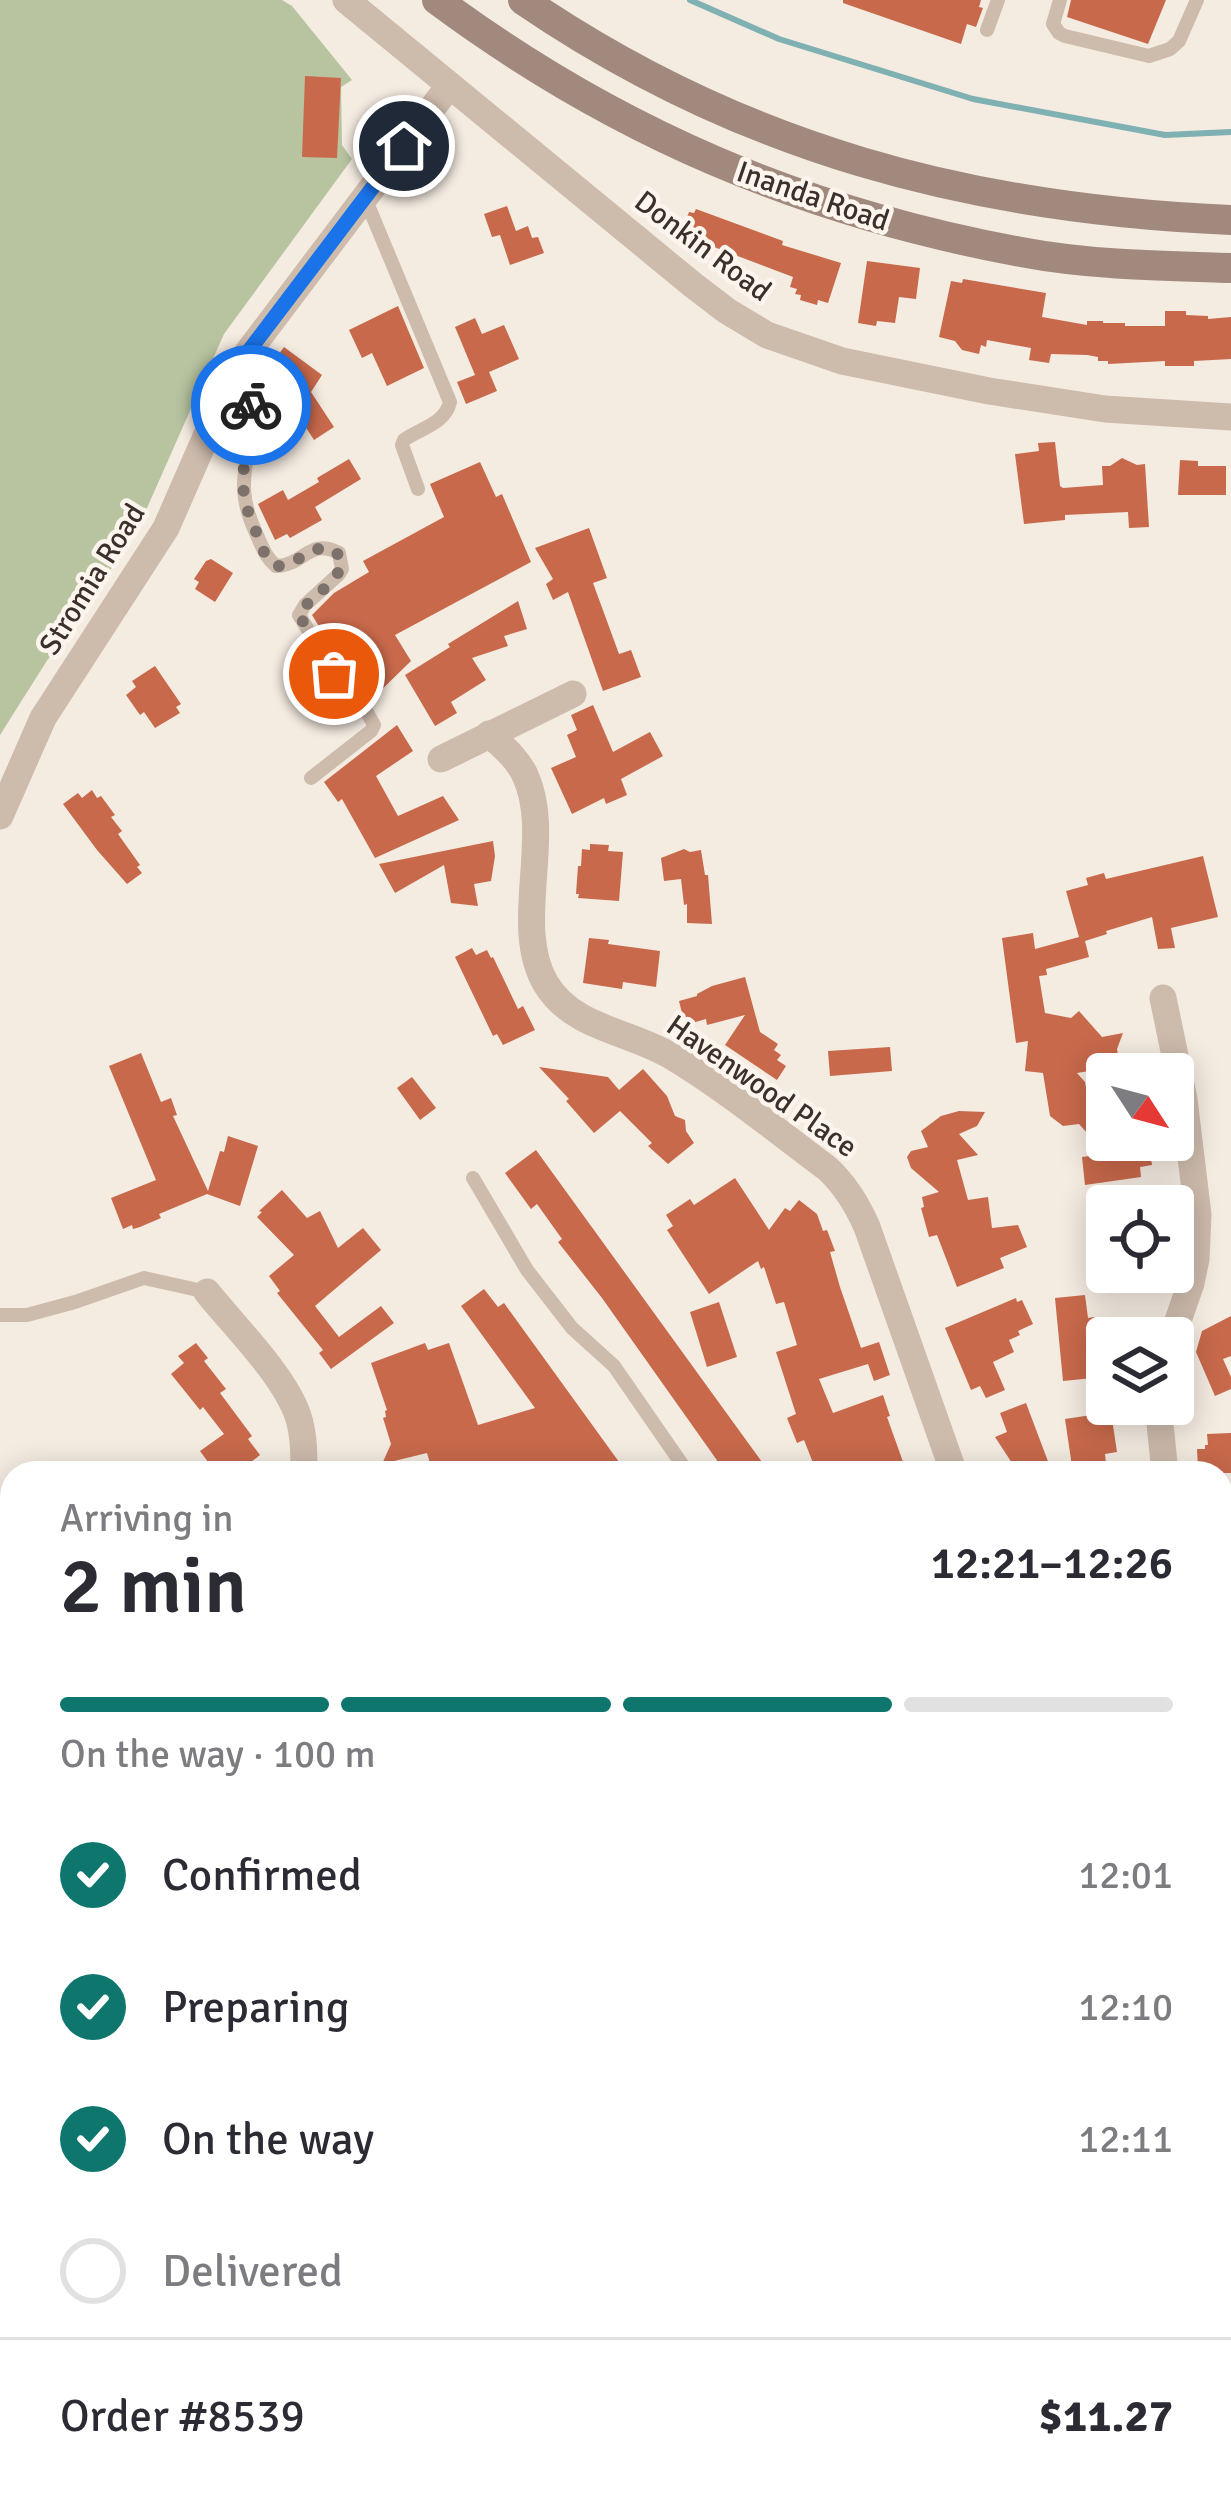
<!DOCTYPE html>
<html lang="en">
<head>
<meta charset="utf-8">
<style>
	body { margin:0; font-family:Signika,sans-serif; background:#f7f7f7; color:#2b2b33; height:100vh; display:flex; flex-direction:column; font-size:45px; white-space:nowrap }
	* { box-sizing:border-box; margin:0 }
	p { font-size:39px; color:#7c7c81 }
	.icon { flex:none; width:66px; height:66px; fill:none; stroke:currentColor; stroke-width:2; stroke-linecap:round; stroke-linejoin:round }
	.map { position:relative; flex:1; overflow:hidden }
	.drawer { position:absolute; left:0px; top:1461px; width:1233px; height:1059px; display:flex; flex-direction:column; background:#fff; border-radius:36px 36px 0 0; box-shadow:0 6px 30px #0003 }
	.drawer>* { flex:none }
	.needle { width:78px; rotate:126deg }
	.tools { position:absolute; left:1086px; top:1053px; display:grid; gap:24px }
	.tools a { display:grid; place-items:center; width:108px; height:108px; border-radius:12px; background:#fff; box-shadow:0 6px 30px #0003; font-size:60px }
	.pin { position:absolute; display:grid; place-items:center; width:102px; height:102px; color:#fff; margin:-51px; border:6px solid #fff; border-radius:50%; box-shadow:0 3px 12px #0007 }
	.courier { position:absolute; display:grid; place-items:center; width:120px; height:120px; margin:-60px; border:9px solid #1a73e8; border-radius:50%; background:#fff; color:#222; box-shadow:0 3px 15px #0007 }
	.summary em { font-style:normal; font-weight:600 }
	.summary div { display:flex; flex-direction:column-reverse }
	.summary { display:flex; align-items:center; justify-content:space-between; height:204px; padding:0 60px }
	h1 { font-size:78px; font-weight:600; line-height:90px }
	.bar { display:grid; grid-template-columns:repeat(4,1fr); gap:18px 12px; align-content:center; height:144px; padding:0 60px }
	.bar i { height:15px; border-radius:9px; background:#e1e1e2 }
	.bar .selected { background:#0f766e }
	.bar p { grid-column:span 4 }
	.line { display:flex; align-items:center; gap:30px; padding:0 60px; border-top:3px solid #e1e1e2 }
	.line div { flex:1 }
	ol { padding:0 60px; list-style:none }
	li { display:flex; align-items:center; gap:36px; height:132px }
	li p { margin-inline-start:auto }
	li .icon { padding:12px; border-radius:50%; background:#0f766e; color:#fff; stroke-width:4 }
	li:last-child { color:#7c7c81 }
	li i { width:66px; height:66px; border:6px solid #e1e1e2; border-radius:50% }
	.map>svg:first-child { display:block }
</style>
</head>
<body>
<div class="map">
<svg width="1231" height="2519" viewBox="0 0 1231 2519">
	<rect width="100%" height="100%" fill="#f4ebe1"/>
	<polygon fill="#b8c4a0" points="0,0 282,0 292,6 352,80 341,87 342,145 352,159 224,334 139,526 61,646 48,659 0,735"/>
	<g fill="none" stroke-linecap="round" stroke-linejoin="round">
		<polyline stroke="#7fb0b2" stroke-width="6" points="690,0 779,39 973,99 1165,135 1231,132"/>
	</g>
	<g fill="#c8694b">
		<polygon points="843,0 981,0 979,7 983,8 976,27 967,24 961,44 843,3"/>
		<polygon points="1071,0 1166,0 1148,44 1067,17"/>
		<polygon points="305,76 341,78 337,158 302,157"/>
		<polygon points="507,206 516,231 528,226 532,238 538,237 544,253 510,265 500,235 492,237 484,214"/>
		<polygon points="696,209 783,241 782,245 841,263 828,303 818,300 817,305 800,300 801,295 795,294 797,289 790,287 793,277 685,236 686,232 682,230 689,212 694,213"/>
		<polygon points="867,261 920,268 916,299 899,297 895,323 877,321 876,326 858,323"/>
		<polygon points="963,279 1046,293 1042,317 1087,325 1087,321 1103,321 1103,323 1125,323 1125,326 1165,326 1165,311 1186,311 1186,315 1208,316 1208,319 1231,317 1231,359 1194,361 1194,366 1165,366 1165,361 1108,364 1108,361 1098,361 1098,357 1087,355 1051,354 1049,363 1029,360 1031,348 987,340 986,347 981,345 979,354 962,350 955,341 939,337 951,281 962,283"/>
		<polygon points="398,306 424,368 387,386 372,353 362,358 349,330"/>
		<polygon points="475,318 482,334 504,325 519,359 489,372 497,391 466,404 457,382 475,375 455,327"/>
		<polygon points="284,347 322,375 311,392 334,427 314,440 296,412 261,386 260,380"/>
		<polygon points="1055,442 1060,486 1063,488 1103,485 1102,466 1110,466 1122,458 1137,465 1145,464 1149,527 1129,528 1128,512 1065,515 1065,520 1024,524 1015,454 1039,451 1038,443"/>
		<polygon points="349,459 361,479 315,507 322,520 290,538 287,534 275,540 258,504 283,490 288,500 319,482 317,478"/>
		<polygon points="1180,460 1198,461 1198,466 1226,466 1226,495 1178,495"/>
		<polygon points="480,462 496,497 502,494 531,562 395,635 411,661 371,700 349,675 312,615 334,593 369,572 363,561 444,517 430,484"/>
		<polygon points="589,528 607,578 593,583 619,654 631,650 641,677 603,691 568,592 553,600 546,584 553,579 535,548"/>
		<polygon points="211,559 233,573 215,602 195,589 199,582 194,579 206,561"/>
		<polygon points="518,601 527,629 504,636 508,646 472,658 486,680 451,702 457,713 435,726 405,675 450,647 448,644"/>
		<polygon points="155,666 181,704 176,707 180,713 155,728 144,712 140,715 126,695 136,687 132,681"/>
		<polygon points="593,705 613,752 650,732 663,756 621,779 627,795 606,804 604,798 572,814 551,768 576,757 567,735 577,730 571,715"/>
		<polygon points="397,725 413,751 376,776 398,816 443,796 459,820 375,858 342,799 338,802 324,782"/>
		<polygon points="92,790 97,798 101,796 115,815 111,817 122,831 118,834 140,865 137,867 142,873 127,884 97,850 63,804 78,793 82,798"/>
		<polygon points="493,841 495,856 491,881 474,884 478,906 451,903 444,865 395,893 379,864"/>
		<polygon points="590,844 609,845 608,851 623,852 619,901 578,898 579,894 576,894 578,866 581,866 582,849 590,850"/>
		<polygon points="684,849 690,852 701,850 705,875 708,875 712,924 687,923 687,904 684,905 681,879 664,881 661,858"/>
		<polygon points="1203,856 1218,917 1171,928 1175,948 1158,949 1152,917 1106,931 1107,934 1085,941 1089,957 1046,969 1047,975 1039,976 1045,1013 1071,1018 1079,1011 1102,1037 1123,1033 1117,1049 1120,1066 1077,1073 1085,1082 1091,1115 1107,1103 1107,1140 1121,1140 1121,1142 1136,1140 1137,1147 1149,1145 1152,1165 1140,1167 1141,1177 1085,1185 1082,1157 1106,1154 1079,1124 1063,1126 1050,1116 1043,1073 1025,1071 1028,1041 1016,1043 1002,938 1033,933 1035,949 1079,937 1066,891 1088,885 1086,878 1104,873 1106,879"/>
		<polygon points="589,938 609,940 608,944 660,951 656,987 623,982 622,989 583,983"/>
		<polygon points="472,948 476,955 487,950 491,958 493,957 518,1009 523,1006 535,1030 503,1045 497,1034 493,1036 455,957"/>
		<polygon points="745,977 760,1032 778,1044 774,1050 781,1055 777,1060 786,1066 777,1080 725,1045 745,1015 707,1025 706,1019 685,1025 679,1001 697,996 697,994 712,986"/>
		<polygon points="890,1047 892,1071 830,1076 828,1051"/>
		<polygon points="141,1053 161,1102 171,1098 177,1115 173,1116 208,1191 220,1151 224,1152 228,1136 258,1146 240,1206 207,1194 159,1214 161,1218 140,1227 133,1229 132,1225 123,1229 111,1198 156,1180 109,1066"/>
		<polygon points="539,1067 608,1077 619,1090 643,1069 667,1096 675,1116 685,1120 686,1131 694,1143 668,1164 648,1146 652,1143 620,1111 594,1133 566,1101 569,1099"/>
		<polygon points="412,1077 436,1108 420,1120 397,1088"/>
		<polygon points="959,1111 985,1112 977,1126 959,1134 978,1155 957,1160 968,1200 988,1197 992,1228 1018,1225 1027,1247 1000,1258 1004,1268 957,1287 937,1235 929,1237 921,1208 924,1207 922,1197 939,1192 911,1168 907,1157 911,1151 928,1147 921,1131 941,1116"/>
		<polygon points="536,1150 725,1411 770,1473 726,1473 602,1298 558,1242 562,1239 537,1204 531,1209 505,1173"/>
		<polygon points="735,1178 769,1230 785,1208 790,1211 799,1200 817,1214 823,1231 827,1230 835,1251 830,1252 840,1287 861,1348 879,1342 890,1375 874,1381 868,1364 819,1379 833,1413 883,1395 890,1416 887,1417 907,1473 817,1473 804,1440 797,1443 787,1418 796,1414 776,1352 797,1345 784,1302 776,1304 764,1267 761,1269 758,1261 709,1294 667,1230 673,1226 666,1215 690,1199 694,1205"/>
		<polygon points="282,1190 307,1218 320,1211 338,1248 363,1228 381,1250 315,1306 339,1337 381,1306 394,1323 331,1369 319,1353 323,1350 277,1293 280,1291 269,1276 294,1255 257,1217 262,1212 259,1211"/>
		<polygon points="484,1289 498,1307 504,1303 627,1473 433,1473 427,1453 382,1464 391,1444 383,1418 386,1417 385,1411 387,1410 371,1363 425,1343 428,1350 449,1343 478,1425 535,1408 461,1306"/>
		<polygon points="1085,1295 1088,1318 1094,1317 1098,1355 1091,1355 1093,1378 1063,1381 1055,1298"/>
		<polygon points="1016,1298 1017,1302 1022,1300 1033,1324 1018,1331 1020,1335 1009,1340 1014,1352 993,1362 1005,1390 986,1398 980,1386 971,1390 945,1328"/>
		<polygon points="719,1302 737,1357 707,1367 690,1312"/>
		<polygon points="1231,1316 1231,1356 1223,1359 1231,1377 1231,1389 1215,1396 1196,1352 1202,1331"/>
		<polygon points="196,1343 208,1358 204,1361 226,1389 220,1393 252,1436 248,1439 260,1455 242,1469 236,1462 222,1473 216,1473 200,1451 224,1434 203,1407 200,1410 171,1374 184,1363 178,1356"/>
		<polygon points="1026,1403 1049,1464 1045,1470 1038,1473 1013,1473 1010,1460 995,1437 1007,1432 1000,1413"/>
		<polygon points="1111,1412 1117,1452 1105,1454 1107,1473 1073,1473 1065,1419"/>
		<polygon points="1231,1433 1231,1473 1205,1473 1205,1469 1198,1469 1197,1449 1205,1449 1205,1445 1208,1445 1207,1434"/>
	</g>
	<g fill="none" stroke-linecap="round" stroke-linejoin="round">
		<g stroke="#cdbbac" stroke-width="14">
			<polyline points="1060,0 1053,24 1059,33 1065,36 1149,56 1170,49 1179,41 1197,0"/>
			<polyline points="987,30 998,0"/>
			<path d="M 365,198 L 450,402 C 445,424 421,428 404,440 L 402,445 L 418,489"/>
			<path d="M 246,361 C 248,380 253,401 252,419 C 248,467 234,486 256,533 C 262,546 265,557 276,566 C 303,566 310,537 339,553 L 342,569 L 339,574 L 305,605 L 299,615 L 340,682 L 368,714 L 374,725 L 371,731 L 311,778"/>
			<polyline points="473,1178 527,1270 572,1328 614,1366 688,1473"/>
			<polyline points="0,1315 27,1315 75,1302 144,1278 207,1292"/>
			<polyline points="0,2273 12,2258"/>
		</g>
		<g stroke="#cdbbac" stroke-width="27">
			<polyline points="346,0 693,285 727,311 767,335 842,361 989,391 1105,409 1231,417"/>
			<path d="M 489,734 C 502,746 518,759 525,775 C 554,837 511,925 546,984 C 573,1029 630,1031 671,1056 C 726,1089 777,1131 828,1169 C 846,1186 857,1204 867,1227 L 954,1473"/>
			<polyline points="441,759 573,694"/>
			<polyline points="0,816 43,718 166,528 226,391 245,356 449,86"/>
			<polyline points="1163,998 1184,1099 1198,1215 1196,1259 1191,1283 1172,1338"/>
			<path d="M 207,1292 C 235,1327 284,1375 298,1416 C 304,1434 304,1454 304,1473"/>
			<polyline points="1158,1404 1165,1473"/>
			<polyline points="1221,1546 1231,1547"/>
			<polyline points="0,1659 12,1656"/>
			<polyline points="1221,2475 1231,2480"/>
			<polyline points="524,2508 529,2513 546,2519"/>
			<polyline points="215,2519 218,2508"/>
		</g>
		<g stroke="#a18a7d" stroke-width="30">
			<path d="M 437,0 C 615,132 803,212 1021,252 C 1089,265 1161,266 1231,268"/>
			<path d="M 523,0 C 741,149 970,209 1231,220"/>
		</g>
	</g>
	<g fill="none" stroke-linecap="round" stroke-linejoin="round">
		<path stroke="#7c716b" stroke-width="12" stroke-dasharray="0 21.6" d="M 251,405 L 252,416 L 243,474 L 244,501 L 264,552 L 276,566 C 298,567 309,543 333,549 L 342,559 C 341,584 310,594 299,615 L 334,674"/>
		<polyline stroke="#1a73e8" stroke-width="15" points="251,405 245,356 404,146"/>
	</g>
	<g text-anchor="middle" stroke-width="9" stroke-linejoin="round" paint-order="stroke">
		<g font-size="30" fill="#3b302b" stroke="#fbf5ee">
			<text transform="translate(813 196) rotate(19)" y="10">Inanda Road</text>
			<text transform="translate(703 246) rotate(37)" y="10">Donkin Road</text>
			<text transform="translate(92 579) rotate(-58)" y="10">Stromia Road</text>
			<text transform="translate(762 1086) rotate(35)" y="10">Havenwood Place</text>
		</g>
	</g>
</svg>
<div class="tools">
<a><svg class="needle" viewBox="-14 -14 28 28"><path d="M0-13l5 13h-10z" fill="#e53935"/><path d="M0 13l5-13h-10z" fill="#7c7c81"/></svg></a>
<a><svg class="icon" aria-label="locate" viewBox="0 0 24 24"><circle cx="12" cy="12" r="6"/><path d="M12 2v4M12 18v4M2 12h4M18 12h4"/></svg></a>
<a><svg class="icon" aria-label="layers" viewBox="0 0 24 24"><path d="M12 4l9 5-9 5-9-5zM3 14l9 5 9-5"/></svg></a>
</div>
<div class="pin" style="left:334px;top:674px;background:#ea580c"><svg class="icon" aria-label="bag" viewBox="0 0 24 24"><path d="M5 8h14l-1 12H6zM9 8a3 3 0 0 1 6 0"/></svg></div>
<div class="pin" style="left:404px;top:146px;background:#1f2937"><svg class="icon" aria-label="home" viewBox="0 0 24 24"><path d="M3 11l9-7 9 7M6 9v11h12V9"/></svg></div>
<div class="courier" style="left:251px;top:405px"><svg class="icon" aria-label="bike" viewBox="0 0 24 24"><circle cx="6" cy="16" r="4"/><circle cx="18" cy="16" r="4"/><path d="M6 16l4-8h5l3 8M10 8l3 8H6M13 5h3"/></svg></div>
<section class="drawer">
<div class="summary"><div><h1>2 min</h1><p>Arriving in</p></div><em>12:21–12:26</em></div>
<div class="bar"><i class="selected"></i><i class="selected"></i><i class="selected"></i><i></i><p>On the way · 100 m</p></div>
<ol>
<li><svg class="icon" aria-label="check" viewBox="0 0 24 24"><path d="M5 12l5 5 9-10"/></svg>Confirmed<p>12:01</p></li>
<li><svg class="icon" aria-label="check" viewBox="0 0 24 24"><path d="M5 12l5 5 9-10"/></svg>Preparing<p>12:10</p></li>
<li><svg class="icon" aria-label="check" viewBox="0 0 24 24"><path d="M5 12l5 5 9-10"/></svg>On the way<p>12:11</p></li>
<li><i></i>Delivered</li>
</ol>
<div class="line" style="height:156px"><div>Order #8539</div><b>$11.27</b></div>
</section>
</div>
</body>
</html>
